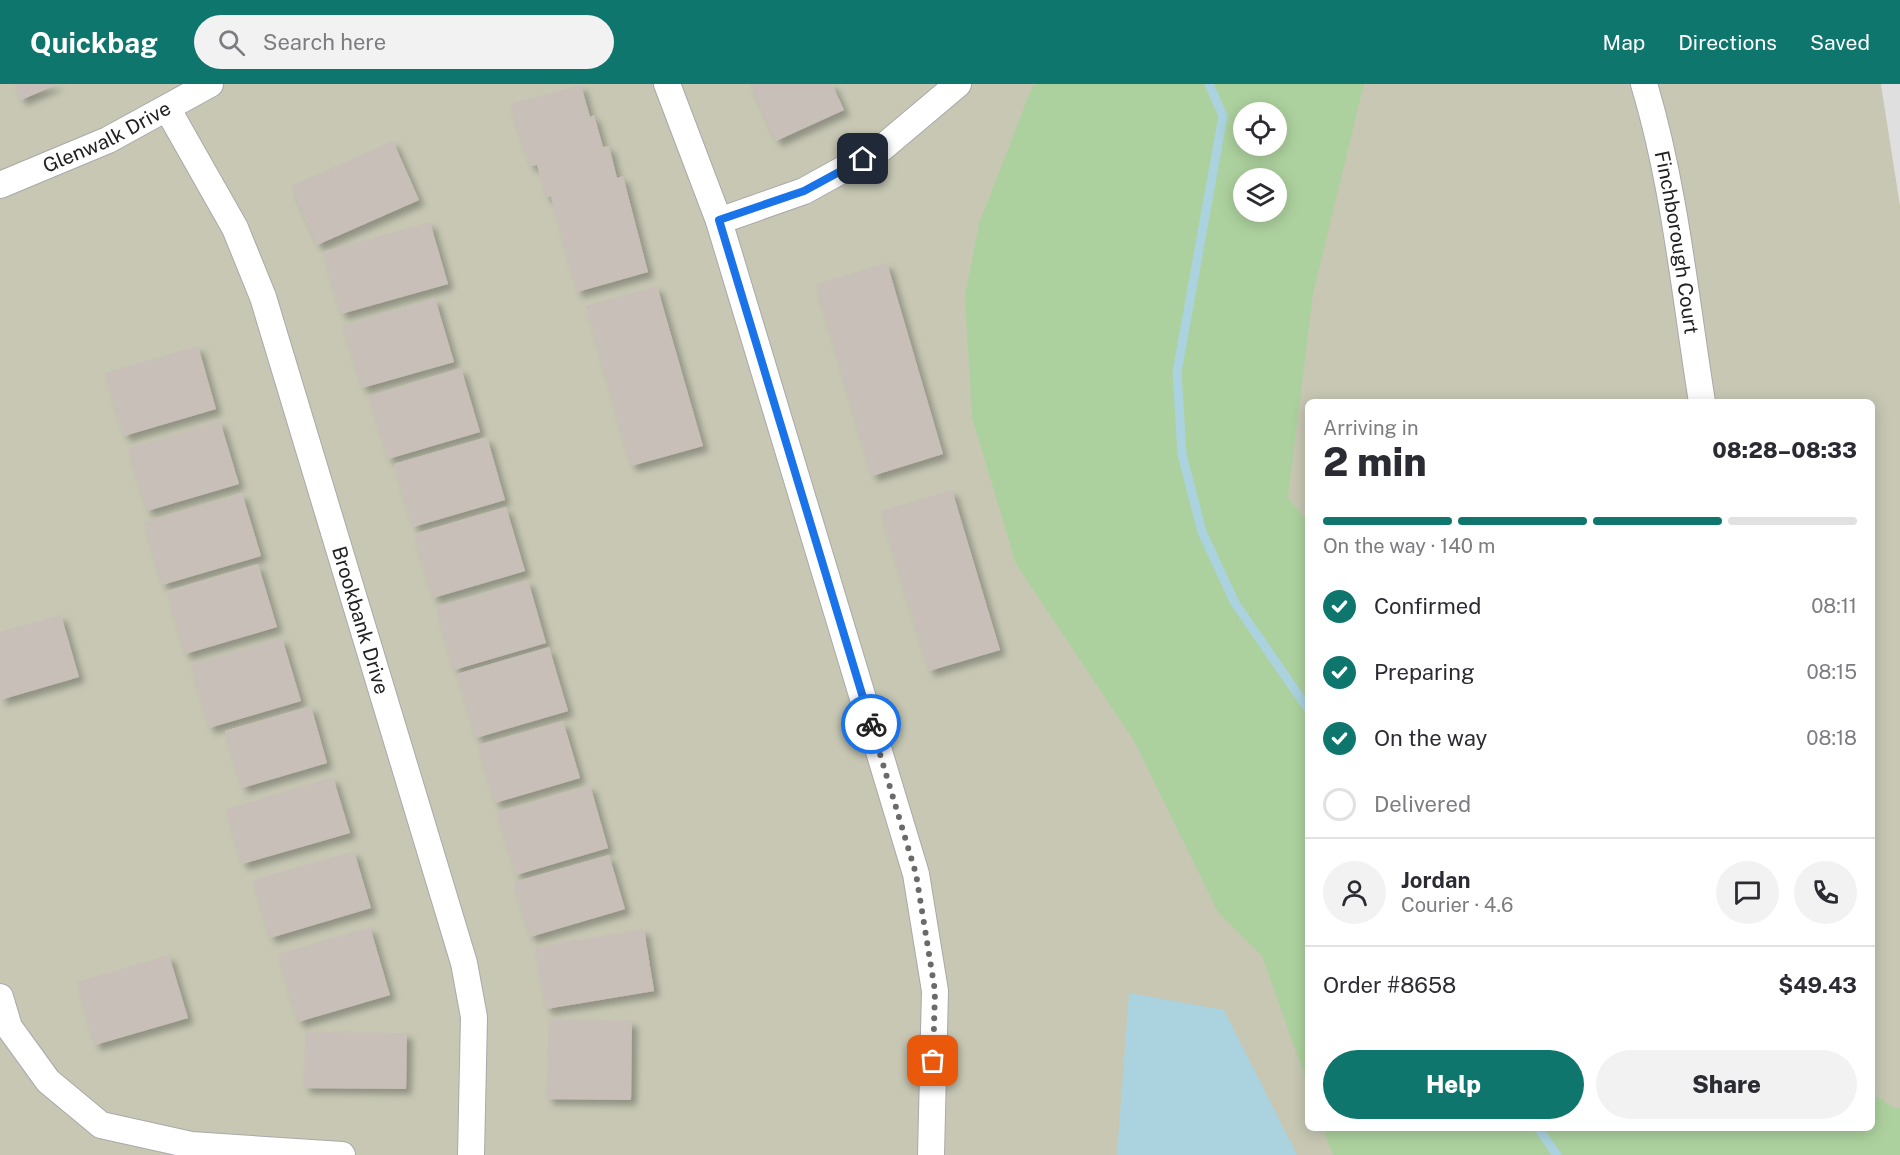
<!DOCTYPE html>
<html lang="en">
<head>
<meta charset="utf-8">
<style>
	body { margin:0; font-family:"Public Sans",sans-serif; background:#f2f2f3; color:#2b2b33; height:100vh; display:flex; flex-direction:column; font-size:22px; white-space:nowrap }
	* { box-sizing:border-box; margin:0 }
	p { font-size:20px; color:#7c7c81 }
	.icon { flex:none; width:33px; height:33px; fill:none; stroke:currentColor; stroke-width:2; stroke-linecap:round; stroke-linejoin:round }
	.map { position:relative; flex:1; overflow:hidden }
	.side { position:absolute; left:1305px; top:315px; width:570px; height:732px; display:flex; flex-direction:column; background:#fff; border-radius:9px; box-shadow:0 3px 15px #0003 }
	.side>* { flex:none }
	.controls { position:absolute; left:1233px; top:18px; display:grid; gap:12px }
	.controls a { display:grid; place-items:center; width:54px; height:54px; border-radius:50%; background:#fff; box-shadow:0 3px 15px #0003; font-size:30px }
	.pin { position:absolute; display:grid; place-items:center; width:51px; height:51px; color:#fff; margin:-26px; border-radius:12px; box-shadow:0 3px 9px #0006 }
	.courier { position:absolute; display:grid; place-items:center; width:60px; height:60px; margin:-30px; border:4px solid #1a73e8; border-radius:50%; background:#fff; color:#222; box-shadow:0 2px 8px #0007 }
	.headline em { font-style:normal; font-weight:800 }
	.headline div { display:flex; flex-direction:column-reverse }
	.headline { display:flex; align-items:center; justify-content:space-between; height:102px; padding:0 18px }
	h1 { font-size:39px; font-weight:800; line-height:45px }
	.bar { display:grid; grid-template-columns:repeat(4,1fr); gap:9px 6px; align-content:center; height:72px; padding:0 18px }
	.bar i { height:8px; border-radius:4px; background:#e1e1e2 }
	.bar .current { background:#0f766e }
	.bar p { grid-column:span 4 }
	.line { display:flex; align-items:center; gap:15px; padding:0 18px; border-top:2px solid #e1e1e2 }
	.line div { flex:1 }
	.round { display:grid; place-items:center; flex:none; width:63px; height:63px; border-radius:32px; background:#f2f2f3 }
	ol { padding:0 18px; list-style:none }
	li { display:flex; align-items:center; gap:18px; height:66px }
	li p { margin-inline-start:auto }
	li .icon { padding:6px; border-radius:50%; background:#0f766e; color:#fff; stroke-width:4 }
	li:last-child { color:#7c7c81 }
	li i { width:33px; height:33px; border:3px solid #e1e1e2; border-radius:50% }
	.cta { display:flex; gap:12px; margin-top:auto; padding:12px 18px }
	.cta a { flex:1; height:69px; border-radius:36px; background:#0f766e; color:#fff; font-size:24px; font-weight:800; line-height:69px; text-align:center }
	.cta a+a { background:#f2f2f3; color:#2b2b33 }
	header { display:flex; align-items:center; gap:36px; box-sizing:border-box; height:84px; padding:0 30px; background:#0f766e; color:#fff }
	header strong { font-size:28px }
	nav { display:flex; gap:33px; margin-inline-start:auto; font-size:21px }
	.search { width:420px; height:54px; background:#f2f2f3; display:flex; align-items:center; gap:15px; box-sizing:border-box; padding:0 21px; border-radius:33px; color:#7c7c81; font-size:22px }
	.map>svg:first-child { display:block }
</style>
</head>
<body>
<header>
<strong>Quickbag</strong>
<div class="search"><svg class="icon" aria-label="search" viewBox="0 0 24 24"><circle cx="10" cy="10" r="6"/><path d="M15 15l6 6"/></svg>Search here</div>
<nav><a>Map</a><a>Directions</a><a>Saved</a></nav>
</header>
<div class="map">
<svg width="1900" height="1071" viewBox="0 0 1900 1071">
	<defs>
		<filter id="shadow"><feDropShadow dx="5.5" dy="5.5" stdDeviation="3" flood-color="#0004"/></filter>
	</defs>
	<rect width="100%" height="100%" fill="#f2efe9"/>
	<polygon fill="#e0dfdf" points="1881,0 1900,0 1900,121"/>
	<path fill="#c7c7b4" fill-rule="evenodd" d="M 0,0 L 1881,0 L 1900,121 L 1900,1071 L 0,1071 ZM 1244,28 L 1276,28 L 1276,62 L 1244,62 ZM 1244,94 L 1276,94 L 1276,128 L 1244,128 ZM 1308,318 L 1872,318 L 1872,1044 L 1308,1044 Z"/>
	<g fill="#add19e" fill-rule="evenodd">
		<path d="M 1036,0 L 1364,0 L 1313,210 L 1288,414 L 1308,438 L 1308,1001 L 1262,872 L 1218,828 L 1134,657 L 1016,480 L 972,334 L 965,211 L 979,140 L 1032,3 ZM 1244,28 L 1276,28 L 1276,62 L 1244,62 ZM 1244,94 L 1276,94 L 1276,128 L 1244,128 Z"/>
		<polygon points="1872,1009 1894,1024 1900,1024 1900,1071 1333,1071 1323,1044 1872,1044"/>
	</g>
	<polygon fill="#aad3df" points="1129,909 1224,926 1297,1071 1117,1071"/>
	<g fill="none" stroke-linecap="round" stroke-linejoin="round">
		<g stroke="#aad3df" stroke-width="9">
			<polyline points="1209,0 1223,32 1177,288 1182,370 1202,448 1235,519 1308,625"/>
			<polyline points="1538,1044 1557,1071"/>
		</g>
	</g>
	<g fill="#c7bfb8" filter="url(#shadow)">
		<polygon points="14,0 58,0 21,16"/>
		<polygon points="750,0 832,0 844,26 776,57"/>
		<polygon points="581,1 590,33 594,31 603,63 609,62 617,94 623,92 648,188 577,208 551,112 546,113 537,81 530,82 510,20"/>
		<polygon points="393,57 419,116 317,161 291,102"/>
		<polygon points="430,138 448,200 341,230 323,168"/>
		<polygon points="887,179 943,370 872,392 816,200"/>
		<polygon points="657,202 703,362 631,382 586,222"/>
		<polygon points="435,214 454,278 362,304 343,242"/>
		<polygon points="198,262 216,325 124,352 105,289"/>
		<polygon points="461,284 480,348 388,375 369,312"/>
		<polygon points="220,337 239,400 147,427 128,364"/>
		<polygon points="487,353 505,416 413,443 394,380"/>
		<polygon points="952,406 1000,566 929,587 881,427"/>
		<polygon points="242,409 261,472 162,501 144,438"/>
		<polygon points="506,423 525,487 433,514 414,450"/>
		<polygon points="258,480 277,543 185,570 167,507"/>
		<polygon points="528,496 546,559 454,586 436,523"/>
		<polygon points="61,531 79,593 0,616 0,548"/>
		<polygon points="282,554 301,617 209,644 191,581"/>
		<polygon points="549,563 568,627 476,654 457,590"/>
		<polygon points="311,622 327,679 242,704 225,647"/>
		<polygon points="563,637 580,694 495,719 478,661"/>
		<polygon points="333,693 350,749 242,780 226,725"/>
		<polygon points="590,701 608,764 516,791 497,728"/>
		<polygon points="354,767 371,824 270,854 253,796"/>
		<polygon points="609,771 625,825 530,853 514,798"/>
		<polygon points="370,843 390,911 298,938 278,870"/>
		<polygon points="644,845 654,907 546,925 535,863"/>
		<polygon points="169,871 188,934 95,961 77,898"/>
		<polygon points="549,936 632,937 631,1016 547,1015"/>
		<polygon points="305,948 407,949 406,1005 304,1004"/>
	</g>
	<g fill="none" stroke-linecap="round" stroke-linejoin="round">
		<g stroke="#a9a9a9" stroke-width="28">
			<g id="minor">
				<polyline points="667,0 719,137 916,790 935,907 931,1071"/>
				<path id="s1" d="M 1644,0 C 1675,103 1685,212 1702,318"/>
				<path id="s2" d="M 167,24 L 235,144 L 263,213 L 464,879 L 474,933 L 471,1071"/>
				<path id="s3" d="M 0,101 L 108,56 L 210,0"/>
				<polyline points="719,137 804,107 882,64 958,0"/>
				<polyline points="0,913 9,943 48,997 101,1041 191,1061 342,1071"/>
			</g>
		</g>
		<use href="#minor" stroke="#fff" stroke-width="26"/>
	</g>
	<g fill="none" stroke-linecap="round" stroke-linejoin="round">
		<polyline stroke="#6b6a68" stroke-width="6" stroke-dasharray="0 10.8" points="871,640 916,790 935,907 933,977"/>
		<polyline stroke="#1a73e8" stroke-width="8" points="863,75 804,107 719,136 871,640"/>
	</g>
	<g text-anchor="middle" stroke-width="6" stroke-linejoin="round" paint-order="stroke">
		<g font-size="20" fill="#222" stroke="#fff">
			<text dy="7" stroke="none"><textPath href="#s3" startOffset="117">Glenwalk Drive</textPath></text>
			<text dy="7" stroke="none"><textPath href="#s1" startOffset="162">Finchborough Court</textPath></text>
			<text dy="7" stroke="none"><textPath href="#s2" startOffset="550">Brookbank Drive</textPath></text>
		</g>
	</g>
</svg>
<div class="controls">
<a><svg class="icon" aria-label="locate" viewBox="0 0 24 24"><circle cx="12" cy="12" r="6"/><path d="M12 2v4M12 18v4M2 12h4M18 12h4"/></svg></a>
<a><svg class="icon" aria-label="layers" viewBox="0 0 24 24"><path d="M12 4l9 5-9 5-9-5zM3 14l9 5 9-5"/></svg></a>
</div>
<div class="pin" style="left:933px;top:977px;background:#ea580c"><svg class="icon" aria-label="bag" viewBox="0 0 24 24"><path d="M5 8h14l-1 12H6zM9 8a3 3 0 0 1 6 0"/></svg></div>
<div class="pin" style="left:863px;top:75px;background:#1f2937"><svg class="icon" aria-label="home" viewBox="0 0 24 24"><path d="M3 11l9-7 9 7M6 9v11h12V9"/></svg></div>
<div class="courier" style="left:871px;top:640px"><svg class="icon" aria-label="bike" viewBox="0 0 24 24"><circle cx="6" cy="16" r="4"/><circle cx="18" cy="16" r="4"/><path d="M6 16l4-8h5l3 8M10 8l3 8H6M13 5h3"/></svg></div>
<section class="side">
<div class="headline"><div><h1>2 min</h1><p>Arriving in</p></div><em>08:28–08:33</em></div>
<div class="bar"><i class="current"></i><i class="current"></i><i class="current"></i><i></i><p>On the way · 140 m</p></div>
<ol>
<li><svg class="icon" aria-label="check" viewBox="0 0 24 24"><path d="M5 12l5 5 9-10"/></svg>Confirmed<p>08:11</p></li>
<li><svg class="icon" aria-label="check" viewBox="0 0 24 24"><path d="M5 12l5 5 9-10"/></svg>Preparing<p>08:15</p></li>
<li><svg class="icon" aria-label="check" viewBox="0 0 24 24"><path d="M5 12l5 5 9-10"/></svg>On the way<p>08:18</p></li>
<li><i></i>Delivered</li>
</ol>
<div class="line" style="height:108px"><a class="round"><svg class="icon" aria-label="person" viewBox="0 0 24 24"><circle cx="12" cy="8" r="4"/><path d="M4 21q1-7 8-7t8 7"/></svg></a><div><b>Jordan</b><p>Courier · 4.6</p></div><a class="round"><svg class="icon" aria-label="chat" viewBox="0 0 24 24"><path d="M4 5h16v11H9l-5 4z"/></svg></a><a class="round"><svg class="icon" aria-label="phone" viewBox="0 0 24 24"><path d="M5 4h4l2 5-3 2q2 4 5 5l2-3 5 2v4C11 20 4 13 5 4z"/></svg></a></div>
<div class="line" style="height:78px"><div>Order #8658</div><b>$49.43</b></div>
<div class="cta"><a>Help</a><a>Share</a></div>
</section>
</div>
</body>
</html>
